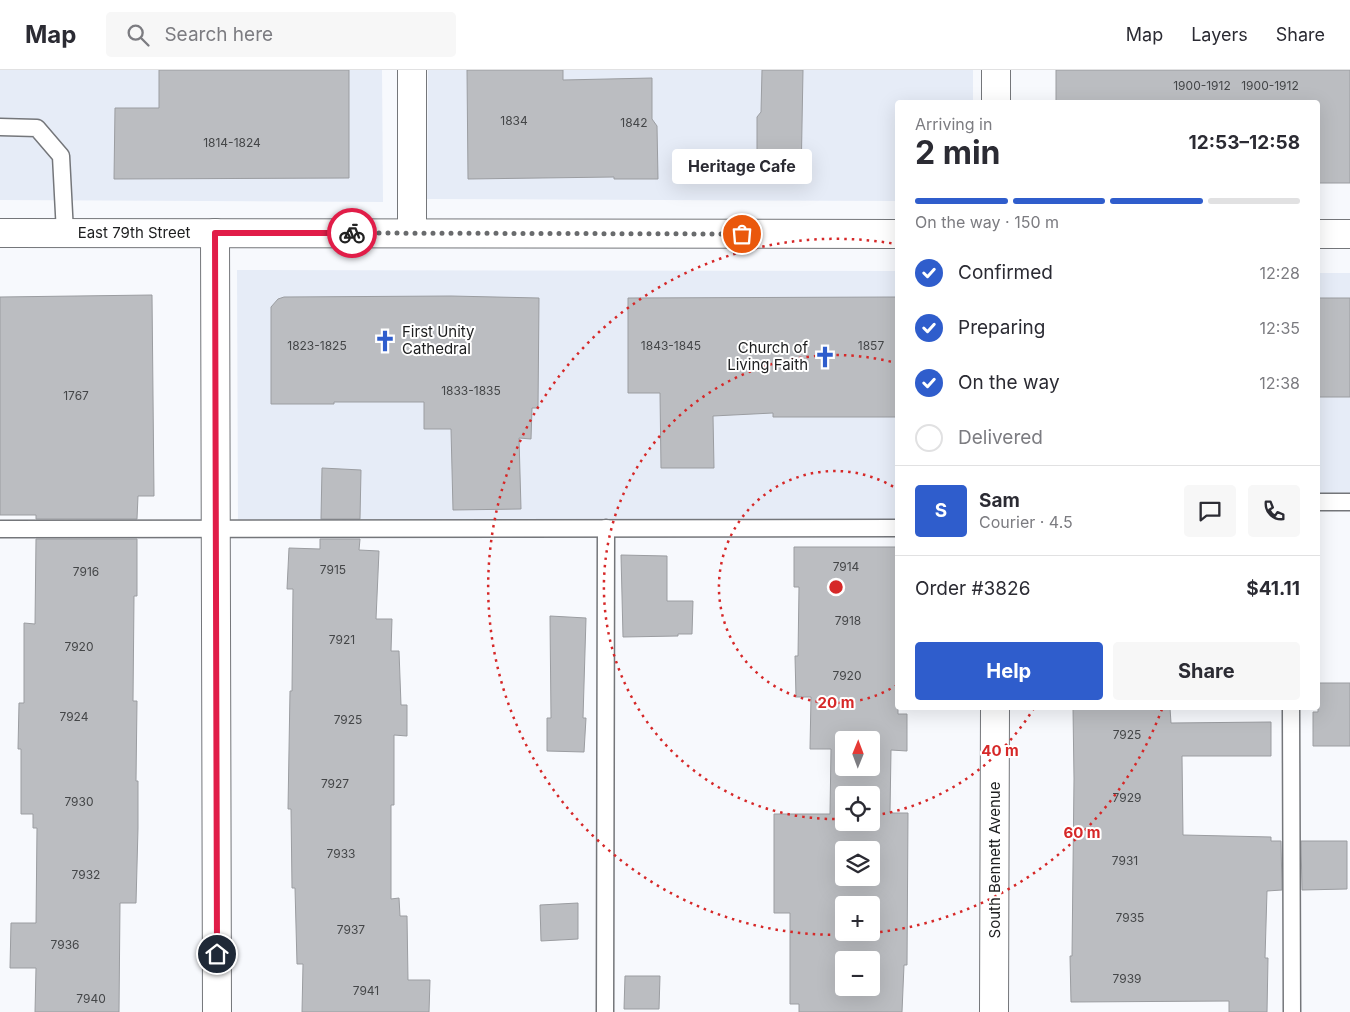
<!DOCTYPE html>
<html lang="en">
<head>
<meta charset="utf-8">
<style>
	body { margin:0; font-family:Inter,sans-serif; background:#f7f7f7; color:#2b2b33; height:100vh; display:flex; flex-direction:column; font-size:19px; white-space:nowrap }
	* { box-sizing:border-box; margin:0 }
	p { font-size:16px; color:#7c7c81 }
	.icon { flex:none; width:28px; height:28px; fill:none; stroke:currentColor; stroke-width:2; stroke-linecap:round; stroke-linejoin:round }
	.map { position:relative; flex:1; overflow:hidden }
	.panel { position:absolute; left:895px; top:30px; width:425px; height:610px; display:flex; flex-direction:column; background:#fff; border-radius:5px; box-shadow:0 5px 20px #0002 }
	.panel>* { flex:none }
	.needle { width:32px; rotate:1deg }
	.controls { position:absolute; left:835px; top:661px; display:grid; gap:10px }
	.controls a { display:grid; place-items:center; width:45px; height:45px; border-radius:5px; background:#fff; box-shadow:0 5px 20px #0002; font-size:25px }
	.pin { position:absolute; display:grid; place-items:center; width:42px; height:42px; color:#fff; margin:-21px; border:2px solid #fff; border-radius:50%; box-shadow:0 1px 5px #0007 }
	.courier { position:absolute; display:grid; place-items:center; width:50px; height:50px; margin:-25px; border:4px solid #e11d48; border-radius:50%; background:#fff; color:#222; box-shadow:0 1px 6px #0007 }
	.bubble { position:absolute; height:35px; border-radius:5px; background:#fff; box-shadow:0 5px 20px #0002; font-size:16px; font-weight:700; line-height:35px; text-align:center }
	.headline em { font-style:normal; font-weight:700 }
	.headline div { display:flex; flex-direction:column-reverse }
	.headline { display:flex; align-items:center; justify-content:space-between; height:85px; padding:0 20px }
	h1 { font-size:32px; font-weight:700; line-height:38px }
	.bar { display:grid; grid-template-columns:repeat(4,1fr); gap:8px 5px; align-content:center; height:60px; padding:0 20px }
	.bar i { height:6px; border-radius:4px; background:#e1e1e2 }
	.bar .selected { background:#2f5dcc }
	.bar p { grid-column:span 4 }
	.line { display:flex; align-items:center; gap:12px; padding:0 20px; border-top:1px solid #e1e1e2 }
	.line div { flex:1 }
	.round { display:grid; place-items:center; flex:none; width:52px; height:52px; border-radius:5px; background:#f7f7f7 }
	ol { padding:0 20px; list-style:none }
	li { display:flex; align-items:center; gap:15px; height:55px }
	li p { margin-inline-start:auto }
	li .icon { padding:5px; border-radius:50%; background:#2f5dcc; color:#fff; stroke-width:4 }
	li:last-child { color:#7c7c81 }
	li i { width:28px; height:28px; border:2px solid #e1e1e2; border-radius:50% }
	.primary-button { display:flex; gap:10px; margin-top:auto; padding:10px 20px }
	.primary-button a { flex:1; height:58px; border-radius:5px; background:#2f5dcc; color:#fff; font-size:20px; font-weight:700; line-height:58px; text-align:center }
	.primary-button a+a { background:#f7f7f7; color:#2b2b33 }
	header { display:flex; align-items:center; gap:30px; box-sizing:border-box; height:70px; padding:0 25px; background:#fff; border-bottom:1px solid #e1e1e2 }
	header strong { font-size:24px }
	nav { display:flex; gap:28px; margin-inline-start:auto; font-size:18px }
	.search { width:350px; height:45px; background:#f7f7f7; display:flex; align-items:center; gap:12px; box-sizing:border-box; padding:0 18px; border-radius:5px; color:#7c7c81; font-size:19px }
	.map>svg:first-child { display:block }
</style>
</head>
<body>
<header>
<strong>Map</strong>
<div class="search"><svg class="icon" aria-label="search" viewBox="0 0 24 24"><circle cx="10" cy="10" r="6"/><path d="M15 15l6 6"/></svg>Search here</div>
<nav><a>Map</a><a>Layers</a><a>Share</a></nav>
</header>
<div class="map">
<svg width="1350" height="942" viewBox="0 0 1350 942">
	<rect width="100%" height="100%" fill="#f7f9fd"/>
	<g fill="#e6ecf7">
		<polygon points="0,0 382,0 383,132 0,130"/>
		<polygon points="428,0 973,0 973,32 898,32 897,131 427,129"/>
		<polygon points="237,200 897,201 897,458 238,458"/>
		<rect x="1318" y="203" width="32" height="229"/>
	</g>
	<g fill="#bbbdc1" stroke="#9b9da1" fill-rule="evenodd">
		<polygon points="159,0 349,0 349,108 114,109 115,38 159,38"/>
		<polygon points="467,0 563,0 563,10 652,8 652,49 657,56 658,109 614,109 614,107 468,109"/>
		<polygon points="762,0 803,0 801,110 757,109 757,47 761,42"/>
		<polygon points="1056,0 1350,0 1350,113 1318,113 1318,32 1056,32"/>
		<polygon points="152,225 154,426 138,426 137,449 36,449 36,445 0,445 0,227"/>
		<polygon points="451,226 539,228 538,338 532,338 531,369 519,368 521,439 453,440 451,359 424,359 424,332 334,332 334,334 271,334 271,237 278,229 284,227"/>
		<polygon points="898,227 898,347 773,347 773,343 713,346 714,398 661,398 660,323 628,323 628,228"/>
		<rect x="1318" y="228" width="32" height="99"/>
		<polygon points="322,398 361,400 360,449 321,449"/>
		<polygon points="36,469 137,469 137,526 134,526 133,631 137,631 136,711 138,711 138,758 136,833 120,833 119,942 35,942 36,898 10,898 11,853 36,853 37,758 33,758 33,744 21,744 21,679 18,679 19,633 24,633 24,553 35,554"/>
		<polygon points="320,469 360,469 359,480 379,481 376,549 392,549 391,581 399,581 401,635 407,635 407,666 394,665 394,735 391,735 391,829 399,828 400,846 407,846 408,910 430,910 429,942 302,942 303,894 297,894 295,818 292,818 291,739 288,739 290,621 292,621 293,519 287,519 289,478 320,479"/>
		<path d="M 794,477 L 898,477 L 898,644 L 907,644 L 907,681 L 891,680 L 890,743 L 908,743 L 907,895 L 904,895 L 902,942 L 799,942 L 799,934 L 790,934 L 790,843 L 774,843 L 774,744 L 830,744 L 831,679 L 810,679 L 811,627 L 796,627 L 795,586 L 798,586 L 799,517 L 794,517 ZM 844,670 L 871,670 L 871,698 L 844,698 ZM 844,725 L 871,725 L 871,752 L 844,752 ZM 844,780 L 871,780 L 871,808 L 844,808 ZM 844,835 L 871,835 L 871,862 L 844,862 ZM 844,890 L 871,890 L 871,918 L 844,918 Z"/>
		<polygon points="621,485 667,486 667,531 693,531 692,564 678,564 678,566 623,567"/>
		<polygon points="550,546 586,548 583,648 586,648 584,682 547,681 547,648 551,648"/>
		<polygon points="1318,613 1350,613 1350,676 1313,676 1313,642 1318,642"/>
		<polygon points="1073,638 1170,638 1171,653 1271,652 1271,686 1182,686 1183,765 1271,767 1271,771 1281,771 1282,820 1267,821 1265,888 1268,888 1267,942 1229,942 1229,931 1071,932 1070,886 1072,886 1074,709"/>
		<polygon points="1301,771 1347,771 1347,819 1302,820"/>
		<polygon points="578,833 578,869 541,871 540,835"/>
		<polygon points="625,906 660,906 659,939 624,939"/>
	</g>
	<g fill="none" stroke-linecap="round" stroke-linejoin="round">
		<g stroke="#74767a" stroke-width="19">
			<g id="service">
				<polyline points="0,57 37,58 61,86 65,163"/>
				<polyline points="1318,432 1350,432"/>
				<polyline points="0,459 898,458"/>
				<polyline points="1291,638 1292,942"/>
				<polyline points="605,942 606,458"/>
			</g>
		</g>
		<g stroke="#74767a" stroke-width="30">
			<g id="minor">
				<polyline points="412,0 412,163"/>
				<polyline points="996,32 996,0"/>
				<polyline points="215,163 217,942"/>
				<polyline points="994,942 995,638"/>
			</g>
		</g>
		<g stroke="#74767a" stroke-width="30">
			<g id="secondary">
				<polyline points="0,163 898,164"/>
				<polyline points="1318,164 1350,164"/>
			</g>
		</g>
		<use href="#service" stroke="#fff" stroke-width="16"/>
		<use href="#minor" stroke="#fff" stroke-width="28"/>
		<use href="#secondary" stroke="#fff" stroke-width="28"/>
	</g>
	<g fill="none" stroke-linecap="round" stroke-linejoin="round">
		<polyline stroke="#696b6d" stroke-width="5" stroke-dasharray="0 9" points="352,163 742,164"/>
		<polyline stroke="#e11d48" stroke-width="6" points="217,884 215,163 352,163"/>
	</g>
	<g fill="none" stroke="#d62828" stroke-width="2.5" stroke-dasharray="2.5 5">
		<path d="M897 615A116 116 0 1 1 897 419"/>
		<path d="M1034 638A232 232 0 0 1 872 746M842 749A232 232 0 1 1 896 293"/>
		<path d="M1162 639A348 348 0 1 1 896 174"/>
	</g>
	<defs>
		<g id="church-bare" transform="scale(1.725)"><path d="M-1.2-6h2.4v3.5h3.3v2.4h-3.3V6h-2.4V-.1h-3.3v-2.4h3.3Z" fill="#2f5dcc" stroke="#fff" stroke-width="2.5" paint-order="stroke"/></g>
	</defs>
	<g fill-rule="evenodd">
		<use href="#church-bare" x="385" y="271"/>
		<use href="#church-bare" x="825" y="287"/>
	</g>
	<g text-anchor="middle" stroke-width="4" stroke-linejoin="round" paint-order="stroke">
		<g font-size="12" fill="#444648">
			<text x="1202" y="20">1900-1912</text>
			<text x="1270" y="20">1900-1912</text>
			<text x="514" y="55">1834</text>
			<text x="634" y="57">1842</text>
			<text x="232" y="77">1814-1824</text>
			<text x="317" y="280">1823-1825</text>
			<text x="671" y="280">1843-1845</text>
			<text x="871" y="280">1857</text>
			<text x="471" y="325">1833-1835</text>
			<text x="76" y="330">1767</text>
			<text x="846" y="501">7914</text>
			<text x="333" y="504">7915</text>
			<text x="86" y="506">7916</text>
			<text x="848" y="555">7918</text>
			<text x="342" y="574">7921</text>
			<text x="79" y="581">7920</text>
			<text x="847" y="610">7920</text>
			<text x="74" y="651">7924</text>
			<text x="348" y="654">7925</text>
			<text x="1127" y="669">7925</text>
			<text x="335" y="718">7927</text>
			<text x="1127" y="732">7929</text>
			<text x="79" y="736">7930</text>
			<text x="341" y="788">7933</text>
			<text x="1125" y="795">7931</text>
			<text x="86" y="809">7932</text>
			<text x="1130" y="852">7935</text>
			<text x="351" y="864">7937</text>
			<text x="65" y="879">7936</text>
			<text x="1127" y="913">7939</text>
			<text x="366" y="925">7941</text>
			<text x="91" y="933">7940</text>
		</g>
		<g font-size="15" fill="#1d1e1f" stroke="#fff">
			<text x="134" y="168">East 79th Street</text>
			<text transform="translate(995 790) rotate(-90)" y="5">South Bennett Avenue</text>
		</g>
		<g font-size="15" fill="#1d1e1f" stroke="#fff" text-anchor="start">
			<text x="402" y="267">First Unity<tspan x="402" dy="17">Cathedral</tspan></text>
			<text x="808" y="283" text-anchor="end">Church of<tspan x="808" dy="17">Living Faith</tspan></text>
		</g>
	</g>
	<circle cx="836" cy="517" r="8" fill="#d62828" stroke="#fff" stroke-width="2.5"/>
	<g font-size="15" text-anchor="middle" font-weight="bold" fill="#d62828" stroke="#fff" stroke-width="4" stroke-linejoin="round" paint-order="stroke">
		<text x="836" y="638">20 m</text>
		<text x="1000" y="686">40 m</text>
		<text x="1082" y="768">60 m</text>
	</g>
</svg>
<div class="controls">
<a><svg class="needle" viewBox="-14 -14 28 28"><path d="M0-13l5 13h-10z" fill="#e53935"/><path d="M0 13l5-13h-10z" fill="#7c7c81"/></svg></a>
<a><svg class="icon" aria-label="locate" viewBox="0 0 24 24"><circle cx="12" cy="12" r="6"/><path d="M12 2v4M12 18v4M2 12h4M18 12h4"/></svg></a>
<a><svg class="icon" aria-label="layers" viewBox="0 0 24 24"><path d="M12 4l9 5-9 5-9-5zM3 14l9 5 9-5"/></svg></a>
<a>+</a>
<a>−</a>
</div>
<div class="pin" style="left:742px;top:164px;background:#ea580c"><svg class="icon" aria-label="bag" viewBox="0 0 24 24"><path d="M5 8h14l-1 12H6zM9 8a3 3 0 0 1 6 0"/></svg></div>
<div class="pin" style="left:217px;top:884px;background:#1f2937"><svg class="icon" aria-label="home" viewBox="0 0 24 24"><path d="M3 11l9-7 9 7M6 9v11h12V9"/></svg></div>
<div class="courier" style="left:352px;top:163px"><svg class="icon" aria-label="bike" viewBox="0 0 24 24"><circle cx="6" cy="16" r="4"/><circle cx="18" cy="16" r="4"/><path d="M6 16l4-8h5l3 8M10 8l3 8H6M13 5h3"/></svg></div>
<div class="bubble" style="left:672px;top:79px;width:140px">Heritage Cafe</div>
<section class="panel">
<div class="headline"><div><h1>2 min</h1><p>Arriving in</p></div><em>12:53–12:58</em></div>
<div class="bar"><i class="selected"></i><i class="selected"></i><i class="selected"></i><i></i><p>On the way · 150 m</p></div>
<ol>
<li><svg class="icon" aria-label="check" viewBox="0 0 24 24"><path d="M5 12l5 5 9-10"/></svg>Confirmed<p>12:28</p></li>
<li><svg class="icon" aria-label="check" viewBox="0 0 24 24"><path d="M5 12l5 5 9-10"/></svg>Preparing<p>12:35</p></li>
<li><svg class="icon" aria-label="check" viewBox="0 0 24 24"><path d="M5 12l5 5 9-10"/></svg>On the way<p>12:38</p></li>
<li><i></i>Delivered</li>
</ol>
<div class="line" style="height:90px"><b class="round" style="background:#2f5dcc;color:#fff">S</b><div><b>Sam</b><p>Courier · 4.5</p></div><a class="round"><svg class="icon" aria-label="chat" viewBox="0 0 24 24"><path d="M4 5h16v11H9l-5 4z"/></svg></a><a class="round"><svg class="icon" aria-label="phone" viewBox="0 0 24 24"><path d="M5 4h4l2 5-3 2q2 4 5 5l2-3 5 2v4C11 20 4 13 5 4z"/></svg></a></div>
<div class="line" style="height:65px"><div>Order #3826</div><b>$41.11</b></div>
<div class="primary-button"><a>Help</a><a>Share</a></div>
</section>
</div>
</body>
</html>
